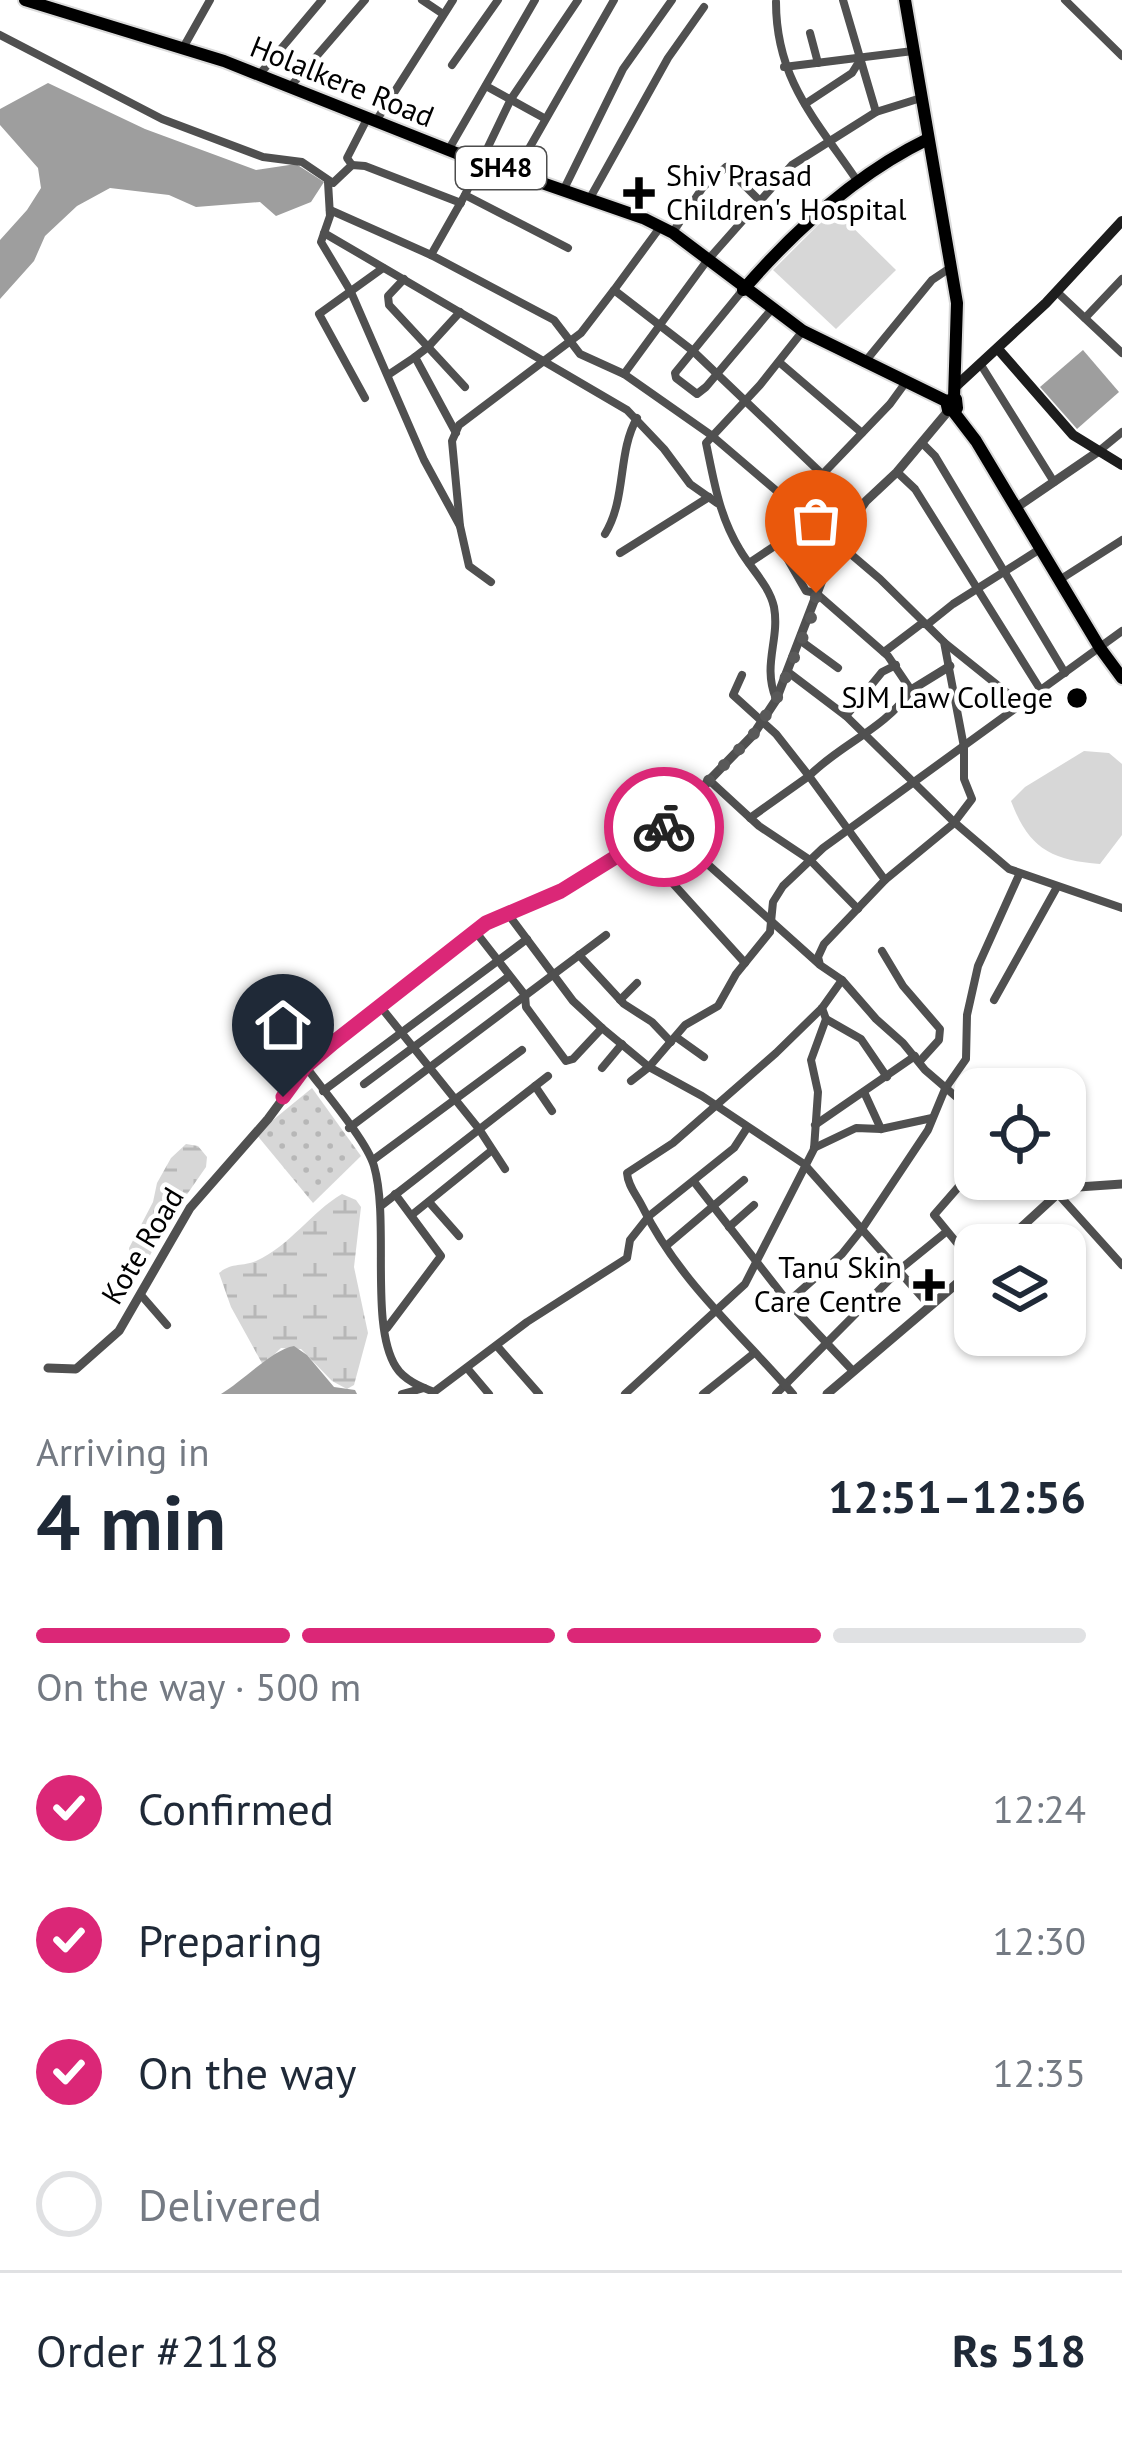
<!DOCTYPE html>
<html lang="en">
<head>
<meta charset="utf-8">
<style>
	body { margin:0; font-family:"PT Sans",sans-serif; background:#f6f6f7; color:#1f2937; height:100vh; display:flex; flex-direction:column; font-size:45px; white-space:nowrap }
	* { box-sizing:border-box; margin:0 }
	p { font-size:39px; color:#747a83 }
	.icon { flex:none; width:66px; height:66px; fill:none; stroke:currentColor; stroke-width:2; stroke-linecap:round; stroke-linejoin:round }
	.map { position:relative; height:1394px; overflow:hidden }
	.panel { display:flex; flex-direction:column; background:#fff; flex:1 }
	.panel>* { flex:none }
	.controls { position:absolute; left:954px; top:1068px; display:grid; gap:24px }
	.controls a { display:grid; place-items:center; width:132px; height:132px; border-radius:24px; background:#fff; box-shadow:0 3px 9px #0004; font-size:60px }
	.pin { position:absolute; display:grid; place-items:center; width:102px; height:102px; color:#fff; margin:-123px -51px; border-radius:50% 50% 50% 0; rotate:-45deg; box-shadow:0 0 12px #0007 }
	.pin .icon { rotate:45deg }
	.courier { position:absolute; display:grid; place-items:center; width:120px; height:120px; margin:-60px; border:9px solid #db2777; border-radius:50%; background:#fff; color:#222; box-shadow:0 3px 15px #0007 }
	.head em { font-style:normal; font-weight:700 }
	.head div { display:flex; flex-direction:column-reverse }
	.head { display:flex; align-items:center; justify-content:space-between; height:204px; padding:0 36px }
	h1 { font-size:78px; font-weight:700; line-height:90px }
	.bar { display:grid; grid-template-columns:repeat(4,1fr); gap:18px 12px; align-content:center; height:144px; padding:0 36px }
	.bar i { height:15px; border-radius:9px; background:#e0e1e3 }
	.bar .selected { background:#db2777 }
	.bar p { grid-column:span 4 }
	.line { display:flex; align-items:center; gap:30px; padding:0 36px; border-top:3px solid #e0e1e3 }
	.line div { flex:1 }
	ol { padding:0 36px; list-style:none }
	li { display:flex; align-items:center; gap:36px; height:132px }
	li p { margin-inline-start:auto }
	li .icon { padding:12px; border-radius:50%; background:#db2777; color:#fff; stroke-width:4 }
	li:last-child { color:#747a83 }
	li i { width:66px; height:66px; border:6px solid #e0e1e3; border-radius:50% }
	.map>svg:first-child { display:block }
</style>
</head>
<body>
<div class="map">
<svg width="1122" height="1394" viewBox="0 0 1122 1394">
	<defs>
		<pattern id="wetland-marsh" width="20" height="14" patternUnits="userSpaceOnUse" patternTransform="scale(3)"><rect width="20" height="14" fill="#d7d7d7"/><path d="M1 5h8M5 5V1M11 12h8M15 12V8" fill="none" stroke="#b7b7b7"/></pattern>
		<pattern id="park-dots" width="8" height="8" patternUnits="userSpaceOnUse" patternTransform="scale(3)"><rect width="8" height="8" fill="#d7d7d7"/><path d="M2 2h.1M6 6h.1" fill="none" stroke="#b7b7b7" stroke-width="1.8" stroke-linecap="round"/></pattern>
	</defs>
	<rect width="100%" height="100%" fill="#fff"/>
	<g fill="#d7d7d7">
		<polygon points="834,209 896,270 836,329 773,270"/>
		<path d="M 1084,751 L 1109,753 L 1122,764 L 1122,835 L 1100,864 C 1050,860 1029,848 1011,801 L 1025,787 Z"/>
	</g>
	<g fill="url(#wetland-marsh)">
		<polygon points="186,1144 198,1146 207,1157 206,1167 165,1226 142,1271 132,1277 129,1248 153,1202 157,1183 171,1158"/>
		<path d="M 342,1194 L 356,1200 L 361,1207 L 354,1267 L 368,1333 L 354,1385 L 347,1389 L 332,1381 L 301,1349 L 281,1348 L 263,1365 L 231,1307 L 219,1273 C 232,1262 242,1267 256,1261 C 290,1246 311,1212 342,1194 Z"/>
	</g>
	<polygon fill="url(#park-dots)" points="312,1088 361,1156 313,1203 256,1134"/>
	<g fill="#9e9e9e">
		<polygon points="48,83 145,129 256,170 296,164 324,182 311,202 276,216 260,202 196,207 169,195 110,188 77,206 45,236 34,261 0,299 0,240 27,210 41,188 38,168 0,125 0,109"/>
		<polygon points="1083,350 1119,392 1077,429 1040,387"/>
		<path d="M 294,1346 L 307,1355 L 334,1387 L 355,1390 L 357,1394 L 221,1394 C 242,1382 273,1349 294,1346 Z"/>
	</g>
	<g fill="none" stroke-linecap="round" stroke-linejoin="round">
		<g stroke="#dbdbdb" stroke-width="16">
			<g id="primary">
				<polyline points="25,0 224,61 456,153 643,218 673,233 803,331 946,401 956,399 957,408 948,410 946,401"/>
				<polyline points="905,0 957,303 954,398"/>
				<path d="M 743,290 C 794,231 858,173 928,139"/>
				<polyline points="953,411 976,441 1100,648 1122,678"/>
			</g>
		</g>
		<g stroke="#505050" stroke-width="8">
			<polyline points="422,0 443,14"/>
			<polyline points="578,0 511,99 465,195 431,255 554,320 580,354 624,374 706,262 792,165 876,112 921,98"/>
			<polyline points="843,0 876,112"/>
			<polyline points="1065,0 1122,56"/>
			<path d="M 776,2 C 776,80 816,120 858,182"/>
			<polyline points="810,33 818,63"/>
			<polyline points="0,35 162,119 263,157 302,162 333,183 352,165 365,166 461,203"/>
			<polyline points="183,48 210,0"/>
			<polyline points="452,65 498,0"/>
			<polyline points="784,67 913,51"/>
			<polyline points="259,75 322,0"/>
			<polyline points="486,86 544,118"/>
			<polyline points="290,87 365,0"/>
			<polyline points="805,104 852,73 857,65"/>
			<polyline points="376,121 453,0"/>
			<polyline points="449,149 535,0"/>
			<polyline points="352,165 347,158 367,119"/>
			<polyline points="515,173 614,0"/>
			<polyline points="328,182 330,216 321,242 351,292 424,460 460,526 469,566 491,582"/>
			<polyline points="564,189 623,69 672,0"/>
			<polyline points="465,195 568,248"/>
			<polyline points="590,198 668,58 704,7"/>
			<polyline points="330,210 431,255"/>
			<polyline points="673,232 703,187 726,167 759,200"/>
			<polyline points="324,233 627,410 664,449 690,484 717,503"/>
			<polyline points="404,279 388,296 389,305 428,347 460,312"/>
			<polyline points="614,290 661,226"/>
			<polyline points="742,291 675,373 676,378 697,394 706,387 771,310"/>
			<polyline points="1057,292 1122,353"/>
			<polyline points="1085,318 1122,279"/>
			<polyline points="779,362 862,433"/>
			<polyline points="864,363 932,280 950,268"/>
			<polyline points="981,365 1054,482"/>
			<polyline points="624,374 711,435 880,579 944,642 964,747 964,779 972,799 953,824 885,880"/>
			<polyline points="388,375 415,357"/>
			<polyline points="365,398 319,314 383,268"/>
			<polyline points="456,433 415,357 428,347 465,387"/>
			<polyline points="922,443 935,456 1065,673"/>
			<polyline points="1099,451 1122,432"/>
			<polyline points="897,472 915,489 1040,689"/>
			<polyline points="792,506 890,404 906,382"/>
			<polyline points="460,526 452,441 459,425 581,333 614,290 693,351 823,475"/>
			<path d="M 605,534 C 627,498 617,453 637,418"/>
			<path d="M 780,546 L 806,591 L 816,593 L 888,656 L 911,690 C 885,729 842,743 809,776 L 885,880 L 824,944 L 818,957 L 820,965 L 842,980 L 876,1019 L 903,1043 L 925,1070 L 975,1113"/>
			<polyline points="620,553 709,497"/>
			<polyline points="749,563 811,522"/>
			<polyline points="1064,577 1122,540"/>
			<polyline points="801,641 838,668"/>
			<polyline points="945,643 1021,704"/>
			<polyline points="884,652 921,624 928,624 953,604 1040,549"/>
			<polyline points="788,672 846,716 954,822 1009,869 1122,908"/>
			<polyline points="742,675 733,695 776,734 809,776 750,818"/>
			<path d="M 776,699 C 762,664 780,640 774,607 C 769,585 751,569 740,550 C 719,516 714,481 706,443 L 760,385 L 802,332"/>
			<polyline points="846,716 882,672 896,665"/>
			<polyline points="709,780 759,826 810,860 858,909"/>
			<polyline points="665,826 819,964"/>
			<polyline points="683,841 658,867 745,963"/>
			<polyline points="508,914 573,1001 602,1028 649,1067 702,1096 804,1164 929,1305"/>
			<polyline points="475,931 525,995 526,1007 566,1061 573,1059 602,1028"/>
			<polyline points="882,951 903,986 940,1029 939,1040 920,1061"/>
			<polyline points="579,955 624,1004 652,1022 671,1042"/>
			<polyline points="620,1000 637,983"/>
			<polyline points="994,1000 1057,887"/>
			<polyline points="380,1006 479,1129 505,1169"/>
			<polyline points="826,1019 861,1039 887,1077"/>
			<polyline points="676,1037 704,1057"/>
			<path d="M 306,1067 C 323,1090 367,1141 374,1166 C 390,1221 369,1325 396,1367 C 404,1380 421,1387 434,1392 L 527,1322 L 627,1258 L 630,1240 L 649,1216 L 734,1148 L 747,1128"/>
			<polyline points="602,1068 622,1044"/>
			<polyline points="631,1081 649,1067 685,1025 718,1006 736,974 770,932 773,902 783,886 823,848 1122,631"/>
			<polyline points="364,1084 508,977"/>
			<polyline points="535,1086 552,1111"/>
			<polyline points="323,1091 527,939"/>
			<polyline points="864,1092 881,1129"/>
			<polyline points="815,1125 915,1056"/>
			<polyline points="349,1128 606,935"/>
			<polyline points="814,1148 856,1128 881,1129 932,1118"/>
			<polyline points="373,1160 522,1050"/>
			<polyline points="975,1168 934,1215 975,1265"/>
			<polyline points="695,1183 788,1302 853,1371"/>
			<polyline points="1058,1194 1122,1265"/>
			<polyline points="429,1202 459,1236"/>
			<polyline points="382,1205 548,1076"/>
			<polyline points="413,1214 491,1151"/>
			<polyline points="729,1227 754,1205"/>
			<polyline points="666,1246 744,1180"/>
			<polyline points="141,1295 167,1325"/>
			<polyline points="788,1302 842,1254 862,1229 928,1130 945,1089 966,1059 967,1015 978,966 1019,875"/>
			<polyline points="387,1328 441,1256 395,1194"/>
			<polyline points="497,1346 539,1394"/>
			<polyline points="467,1368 489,1394"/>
			<polyline points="402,1394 424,1388"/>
			<polyline points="625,1394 745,1284 814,1149 818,1092 811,1060 826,1019 822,1008"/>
			<polyline points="703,1394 753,1354"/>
			<polyline points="776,1394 899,1270 946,1232"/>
			<path d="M 793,1394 C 740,1333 678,1280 642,1206 C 636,1194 628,1186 627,1173 L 673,1143 L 776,1053 L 822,1008 L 842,980"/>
		</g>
		<g stroke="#505050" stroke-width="9">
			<polyline points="1020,505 1099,451"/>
			<polyline points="911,690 950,666"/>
			<polyline points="1002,1245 1064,1188 1122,1184"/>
			<polyline points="48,1368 76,1369 119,1331 190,1208 268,1119 308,1065 486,923 561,891 665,826 753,735 776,700 836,544 866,501 897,472 949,410"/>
			<polyline points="827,1394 975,1268"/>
		</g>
		<g stroke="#1d1d1d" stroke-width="10">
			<polyline points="998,349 1073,435 1122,465"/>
			<polyline points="954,388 1046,303 1122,221"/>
		</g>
		<use href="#primary" stroke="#000" stroke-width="12"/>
	</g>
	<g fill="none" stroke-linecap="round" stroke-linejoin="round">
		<polyline stroke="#595959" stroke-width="12" stroke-dasharray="0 21.6" points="664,827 753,735 776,700 816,606 816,593"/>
		<polyline stroke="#db2777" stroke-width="15" points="283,1097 305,1067 333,1043 486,923 561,891 664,827"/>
	</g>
	<g fill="#000" stroke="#fff" stroke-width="4.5">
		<path d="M633 175h12v12h12v12h-12v12h-12v-12h-12v-12h12z"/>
		<circle cx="1077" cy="698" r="12"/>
		<path d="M923 1267h12v12h12v12h-12v12h-12v-12h-12v-12h12z"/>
	</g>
	<g text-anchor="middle" stroke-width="9" stroke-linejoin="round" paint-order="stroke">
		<rect fill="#fff" stroke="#4c4c4c" stroke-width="3" x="456" y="147" width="90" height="42" rx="9"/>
		<g font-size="27" font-weight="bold" fill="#000">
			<text x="501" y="177">SH48</text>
		</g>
		<g font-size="30" fill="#000" stroke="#fff">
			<text transform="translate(342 82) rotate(22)" y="10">Holalkere Road</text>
			<text transform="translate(143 1246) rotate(-59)" y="10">Kote Road</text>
		</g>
		<g font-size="30" fill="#000" stroke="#fff" text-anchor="end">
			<text x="666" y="186" text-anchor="start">Shiv Prasad<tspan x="666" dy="34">Children's Hospital</tspan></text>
			<text x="1053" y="708">SJM Law College</text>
			<text x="902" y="1278">Tanu Skin<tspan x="902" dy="34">Care Centre</tspan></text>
		</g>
	</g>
</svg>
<div class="controls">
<a><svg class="icon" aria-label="locate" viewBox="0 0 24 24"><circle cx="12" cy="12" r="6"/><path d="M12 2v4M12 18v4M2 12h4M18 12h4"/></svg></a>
<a><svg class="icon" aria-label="layers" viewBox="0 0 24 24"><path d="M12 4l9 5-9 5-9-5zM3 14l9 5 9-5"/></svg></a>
</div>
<div class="pin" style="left:816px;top:593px;background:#ea580c"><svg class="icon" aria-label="bag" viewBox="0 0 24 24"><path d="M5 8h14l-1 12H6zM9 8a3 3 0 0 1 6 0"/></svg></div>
<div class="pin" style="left:283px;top:1097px;background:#1f2937"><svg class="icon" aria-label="home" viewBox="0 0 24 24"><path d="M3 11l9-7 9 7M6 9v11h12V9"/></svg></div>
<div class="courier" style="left:664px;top:827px"><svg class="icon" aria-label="bike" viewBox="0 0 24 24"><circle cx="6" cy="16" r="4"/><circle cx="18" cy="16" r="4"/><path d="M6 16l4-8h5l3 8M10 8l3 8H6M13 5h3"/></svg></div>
</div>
<section class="panel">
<div class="head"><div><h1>4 min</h1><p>Arriving in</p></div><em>12:51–12:56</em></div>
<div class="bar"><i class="selected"></i><i class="selected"></i><i class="selected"></i><i></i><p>On the way · 500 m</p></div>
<ol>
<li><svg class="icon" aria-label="check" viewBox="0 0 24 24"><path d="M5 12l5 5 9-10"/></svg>Confirmed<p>12:24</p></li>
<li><svg class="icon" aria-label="check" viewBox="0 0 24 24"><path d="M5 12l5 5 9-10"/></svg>Preparing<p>12:30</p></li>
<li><svg class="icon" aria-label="check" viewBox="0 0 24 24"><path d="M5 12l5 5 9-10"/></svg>On the way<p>12:35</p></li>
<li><i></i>Delivered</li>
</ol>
<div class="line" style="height:156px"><div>Order #2118</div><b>Rs 518</b></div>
</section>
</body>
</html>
